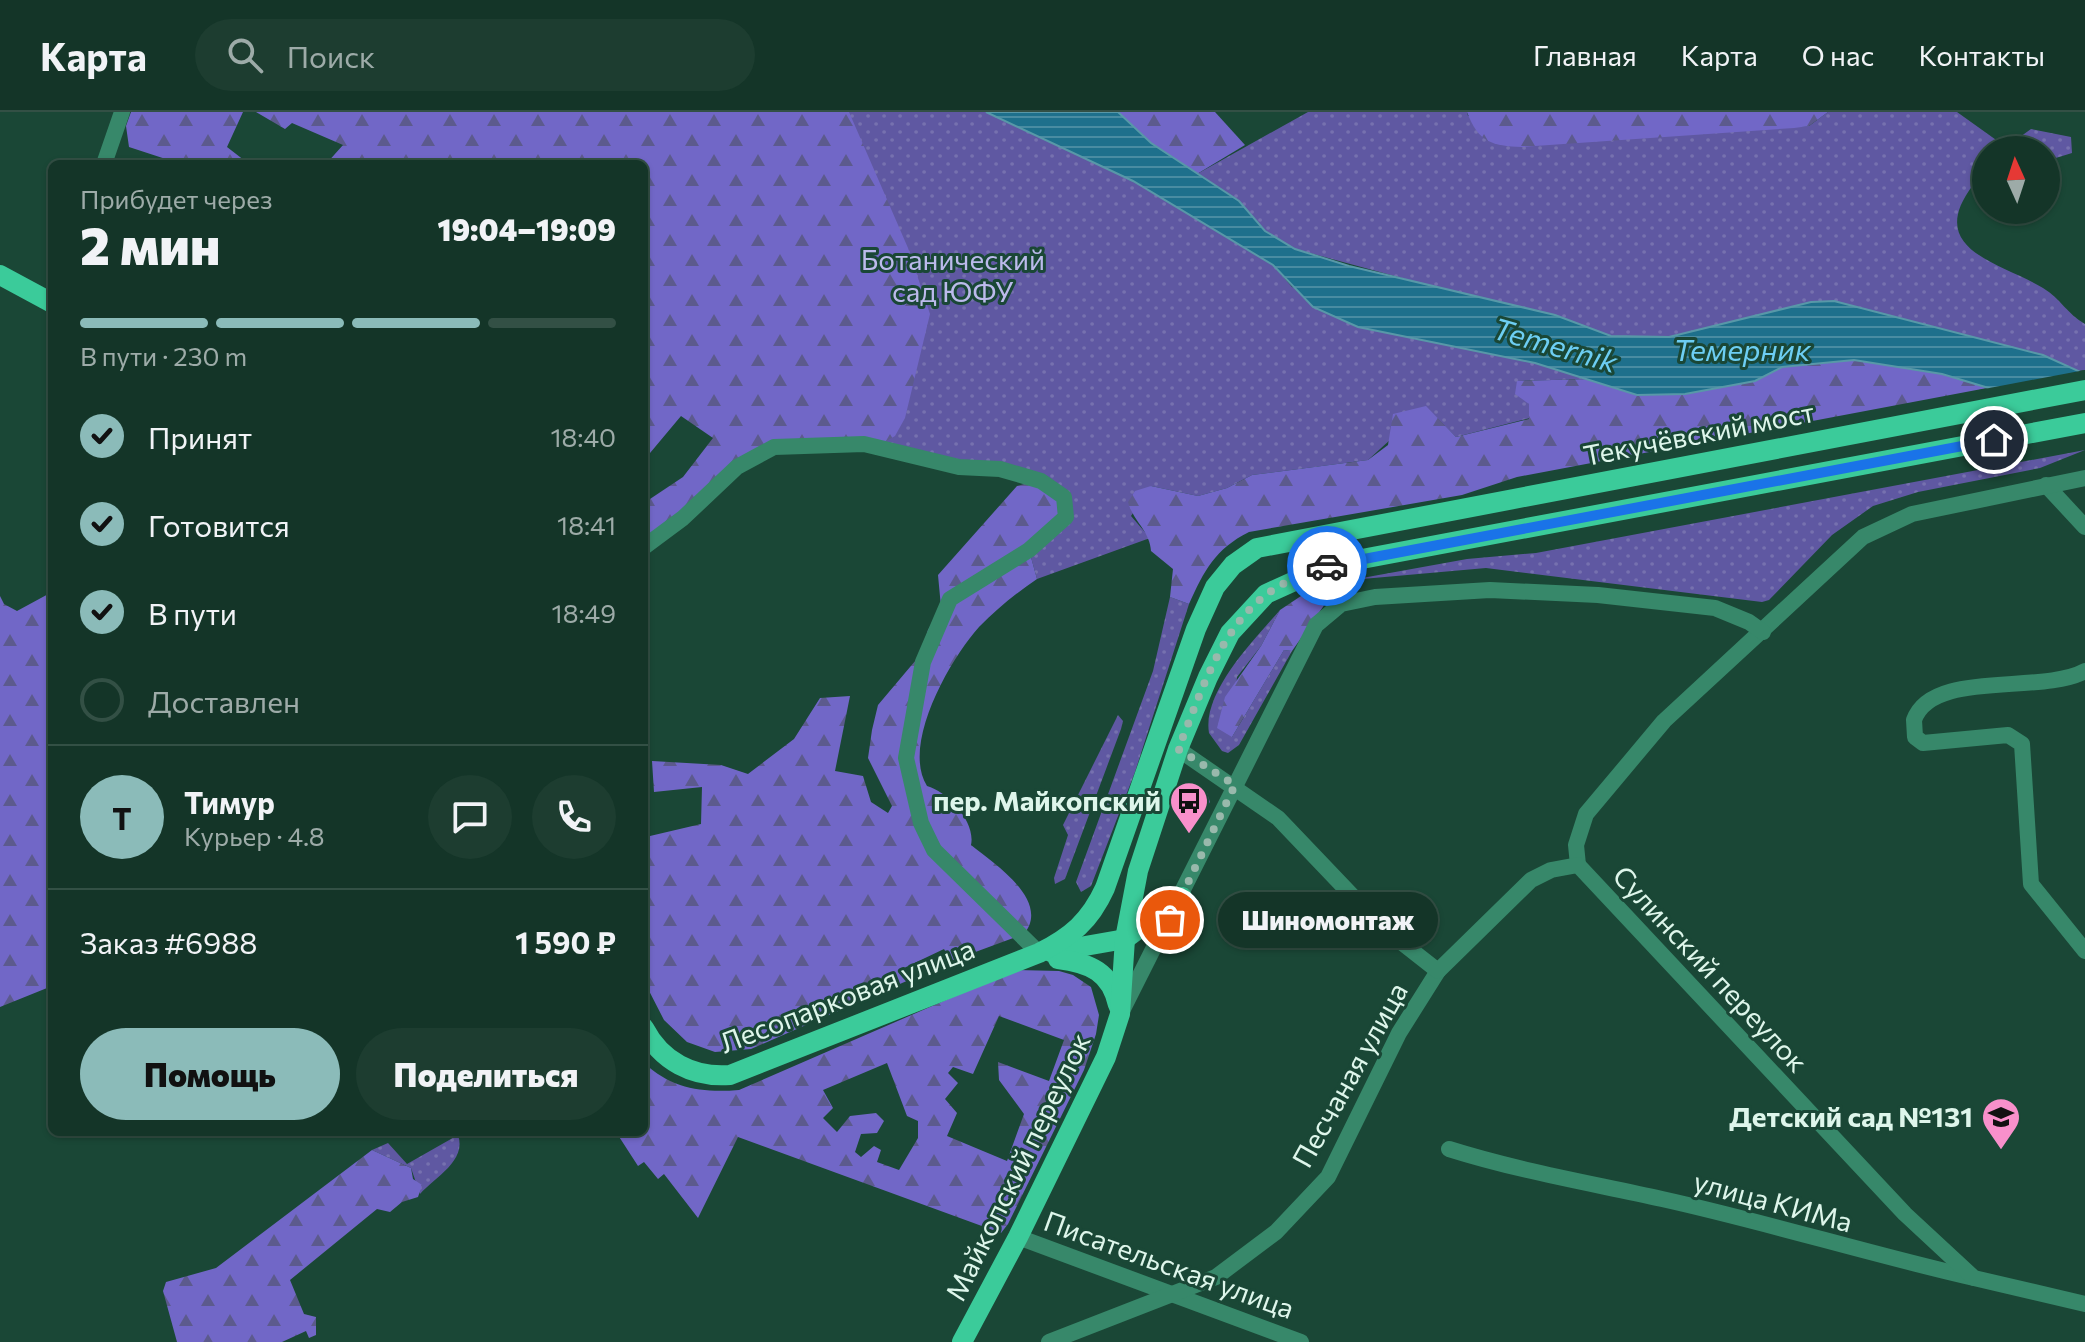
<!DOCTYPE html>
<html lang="ru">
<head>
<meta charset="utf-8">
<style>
	body { margin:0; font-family:Commissioner,sans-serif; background:#1d3d30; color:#f1f3f6; height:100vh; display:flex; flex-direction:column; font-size:30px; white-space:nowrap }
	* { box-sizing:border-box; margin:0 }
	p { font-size:26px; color:#9daba8 }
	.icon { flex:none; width:44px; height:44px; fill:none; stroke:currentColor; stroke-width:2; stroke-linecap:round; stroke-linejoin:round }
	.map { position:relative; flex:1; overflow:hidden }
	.panel { position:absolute; left:48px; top:48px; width:600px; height:976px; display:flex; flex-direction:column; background:#143528; border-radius:12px; box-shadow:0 2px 6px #0004,0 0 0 2px #335045 }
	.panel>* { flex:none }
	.needle { width:52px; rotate:357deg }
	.tools { position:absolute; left:1972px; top:24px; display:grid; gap:16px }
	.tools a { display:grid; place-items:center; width:88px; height:88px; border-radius:50%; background:#143528; box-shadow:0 2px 6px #0004,0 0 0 2px #335045; font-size:40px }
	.pin { position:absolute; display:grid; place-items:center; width:68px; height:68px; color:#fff; margin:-34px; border:4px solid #fff; border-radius:50%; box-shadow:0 2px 8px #0007 }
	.courier { position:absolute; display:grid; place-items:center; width:80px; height:80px; margin:-40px; border:6px solid #1a73e8; border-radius:50%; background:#fff; color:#222; box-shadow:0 2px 10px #0007 }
	.bubble { position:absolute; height:56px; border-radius:28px; background:#143528; box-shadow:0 2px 6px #0004,0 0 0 2px #335045; font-size:26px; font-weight:800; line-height:56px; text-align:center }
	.headline em { font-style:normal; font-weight:800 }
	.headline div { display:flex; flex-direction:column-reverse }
	.headline { display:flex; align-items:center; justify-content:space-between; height:136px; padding:0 32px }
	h1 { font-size:52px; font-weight:800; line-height:60px }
	.bar { display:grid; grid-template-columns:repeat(4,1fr); gap:12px 8px; align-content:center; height:96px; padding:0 32px }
	.bar i { height:10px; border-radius:6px; background:#335045 }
	.bar .selected { background:#8bbbb9 }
	.bar p { grid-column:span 4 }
	.line { display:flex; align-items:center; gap:20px; padding:0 32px; border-top:2px solid #335045 }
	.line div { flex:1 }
	.round { display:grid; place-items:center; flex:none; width:84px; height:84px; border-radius:42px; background:#1d3d30 }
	ol { padding:0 32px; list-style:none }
	li { display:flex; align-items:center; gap:24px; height:88px }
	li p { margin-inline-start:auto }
	li .icon { padding:8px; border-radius:50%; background:#8bbbb9; color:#111; stroke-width:4 }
	li:last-child { color:#9daba8 }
	li i { width:44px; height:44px; border:4px solid #335045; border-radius:50% }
	.primary-button { display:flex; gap:16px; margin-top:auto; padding:16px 32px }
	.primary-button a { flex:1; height:92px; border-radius:48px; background:#8bbbb9; color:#111; font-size:32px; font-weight:800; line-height:92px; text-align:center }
	.primary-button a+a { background:#1d3d30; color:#f1f3f6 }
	header { display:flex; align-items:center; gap:48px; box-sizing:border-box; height:112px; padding:0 40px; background:#143528; border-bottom:2px solid #335045 }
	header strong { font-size:38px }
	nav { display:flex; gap:44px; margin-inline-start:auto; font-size:28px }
	.search { width:560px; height:72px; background:#1d3d30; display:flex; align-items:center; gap:20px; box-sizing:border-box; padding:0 28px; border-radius:44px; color:#9daba8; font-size:30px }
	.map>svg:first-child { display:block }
</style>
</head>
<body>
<header>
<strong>Карта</strong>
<div class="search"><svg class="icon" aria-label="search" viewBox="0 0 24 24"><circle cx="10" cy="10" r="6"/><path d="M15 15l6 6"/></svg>Поиск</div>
<nav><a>Главная</a><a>Карта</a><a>О нас</a><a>Контакты</a></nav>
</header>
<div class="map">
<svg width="2085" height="1230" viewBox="0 0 2085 1230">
	<defs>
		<pattern id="grass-dots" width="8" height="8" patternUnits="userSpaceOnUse" patternTransform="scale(2)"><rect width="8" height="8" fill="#5f58a2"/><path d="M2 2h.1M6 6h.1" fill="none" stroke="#7671af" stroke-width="1.8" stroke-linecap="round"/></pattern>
		<pattern id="forest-firs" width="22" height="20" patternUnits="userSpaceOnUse" patternTransform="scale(2)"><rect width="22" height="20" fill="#7167c7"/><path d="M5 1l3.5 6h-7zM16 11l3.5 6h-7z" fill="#5c5a8d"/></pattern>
		<pattern id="water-rules" width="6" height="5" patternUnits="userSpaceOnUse" patternTransform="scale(2)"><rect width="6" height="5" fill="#1e708c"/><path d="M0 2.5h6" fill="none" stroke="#498ca2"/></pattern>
	</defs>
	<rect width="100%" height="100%" fill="#1a4736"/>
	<g fill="url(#grass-dots)">
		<polygon points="307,0 986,0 1133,69 1273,153 1292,175 1591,267 1518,269 1529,292 1530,306 1456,325 1426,295 1368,348 1252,363 1227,376 1198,384 1151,374 1131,404 1150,426 1037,467 1029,438 1063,381 883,331 644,52"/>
		<path d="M 1308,0 L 1467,0 L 1468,4 L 1734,18 L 1809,14 L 1828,0 L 1957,0 L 2006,35 L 2031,17 L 2071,25 L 2072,41 L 2046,49 L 2046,38 L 1986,38 L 1986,74 L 1973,73 C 1924,138 2000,150 2043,176 C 2061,187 2067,202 2085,212 L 2085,258 L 2078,259 L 2043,243 L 1834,189 L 1811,190 L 1669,225 L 1611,224 L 1555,203 L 1457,181 L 1295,137 L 1265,119 L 1239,89 L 1197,62 Z"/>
		<polygon points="2085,338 2040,356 1918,380 1873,394 1832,423 1769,488 1762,490 1486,456 1351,468 1467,447 1536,441"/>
		<polygon points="1170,485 1189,492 1135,660 1091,774 1081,780 1076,770 1153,559"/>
		<path d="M 1280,498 L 1261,534 L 1237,565 L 1232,625 L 1284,538 L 1292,539 L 1239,633 L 1228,641 L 1222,639 L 1209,621 C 1202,580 1255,527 1280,498 Z"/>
		<polygon points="1118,603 1123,609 1121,617 1065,767 1055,772 1054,766 1068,723 1063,713"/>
		<polygon points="1184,672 1207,681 1210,690 1204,698 1195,699 1183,691 1180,681"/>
		<path d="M 458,1023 C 467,1049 435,1065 420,1082 L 411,1056 L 372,1038 L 388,1031 L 407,1052 Z"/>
	</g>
	<g fill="url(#forest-firs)" fill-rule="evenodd">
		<polygon points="131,0 243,0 227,35 249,52 181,52 129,35 126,14"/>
		<polygon points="256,0 849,0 908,136 930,202 905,306 895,324 883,331 773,332 644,431 644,391 683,365 713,326 681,304 650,341 644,336 644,52 326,52 343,33 292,11 285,17"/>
		<polygon points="1118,0 1215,0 1245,33 1197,62 1151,31"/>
		<path d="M 1467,0 L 1828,0 L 1809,14 L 1794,16 L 1522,35 C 1492,34 1478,30 1467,0 Z"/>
		<path d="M 1854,248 L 1942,262 L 1987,276 L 1517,365 L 1462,383 L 1249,420 C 1215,437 1204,459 1189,492 L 1170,485 L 1173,457 L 1151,439 C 1150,419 1133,409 1128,390 L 1135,379 L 1151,374 L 1198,384 L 1227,376 L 1252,363 L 1368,348 L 1388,333 L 1393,302 L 1426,294 L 1456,325 L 1529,307 L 1529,292 L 1515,282 L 1517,269 L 1591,267 L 1637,283 L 1685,282 L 1755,269 L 1782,255 Z"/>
		<path d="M 1028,371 L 1040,374 L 1057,389 L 1058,402 L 1029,438 L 1037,467 C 1016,481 997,497 979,515 C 950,547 901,633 927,674 C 948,680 976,710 971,733 C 995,752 1051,789 1024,822 L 951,849 L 944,837 L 904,856 L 909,868 L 751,937 L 715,940 L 687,930 L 664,908 L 645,871 L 644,781 L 650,724 L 701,712 L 702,675 L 654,680 L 652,649 L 721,653 L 748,662 L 794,627 L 820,586 L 850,584 L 835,659 L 863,664 L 871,690 L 888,701 L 892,694 L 868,646 L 872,618 L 878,593 L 921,542 L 928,518 L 941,495 L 938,463 L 1017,374 Z"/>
		<polygon points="1345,470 1347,484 1325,492 1292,539 1284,538 1232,625 1217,616 1225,585 1261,534 1280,498 1310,478"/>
		<polygon points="52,480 52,874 0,895 0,484 4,492 17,499"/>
		<path d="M 1015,858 L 1059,859 L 1073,863 L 1091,875 L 1099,903 L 1096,922 L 1084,958 L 1008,1112 L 1001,1121 L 738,1025 L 698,1106 L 664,1062 L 658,1067 L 644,1050 L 638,1054 L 616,1020 L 644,1020 L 644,951 C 672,977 703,981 739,978 ZM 999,904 L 1064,928 L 1049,969 L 998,950 L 999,968 L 1024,1002 L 1007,1049 L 947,1024 L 957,1001 L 945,987 L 958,971 L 948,961 L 953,955 L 973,962 ZM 887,951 L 907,1004 L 918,1009 L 918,1026 L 899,1058 L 877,1050 L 881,1038 L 874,1034 L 861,1045 L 855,1040 L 861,1022 L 877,1021 L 884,1009 L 876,1001 L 850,1004 L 837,1020 L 823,1006 L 833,996 L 823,978 Z"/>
		<polygon points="372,1038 411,1056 413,1067 422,1073 418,1085 402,1090 390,1100 377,1097 290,1168 304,1202 316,1205 316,1223 309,1226 306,1219 282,1230 177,1230 163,1179 166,1170 216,1156"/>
	</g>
	<polygon fill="url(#water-rules)" stroke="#5898a8" stroke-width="2" points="986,0 1118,0 1151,31 1239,89 1265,119 1295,137 1349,154 1555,203 1611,224 1669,225 1811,190 1834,189 2043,243 2085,262 2085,305 1942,262 1854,248 1782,255 1755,269 1685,282 1637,283 1535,251 1358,215 1313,195 1273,153 1133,69"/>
	<polygon fill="#1a4736" points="2085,258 2085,309 1979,278"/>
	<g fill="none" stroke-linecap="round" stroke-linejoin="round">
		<g stroke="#37886a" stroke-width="16">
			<polyline points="104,52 122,0"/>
			<polyline points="2046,373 2085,415"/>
			<polyline points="644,435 683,406 737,355 774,335 864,332 959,355 1000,357 1041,369 1064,385 1066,405 1029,438 950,487 923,550 906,646 921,711 934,738 1039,841"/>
			<path d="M 2085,559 C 2041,583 1932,557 1914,608 L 1915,625 L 1923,631 L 2008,623 L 2022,632 L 2031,772 L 2085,839"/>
			<polyline points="1578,753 1576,733 1586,702 1664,609 1863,425 1912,402 2085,366"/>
			<polyline points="1122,899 1316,513 1341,492 1375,485 1490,478 1598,483 1715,496 1749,510 1763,520"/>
			<path d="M 1449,1037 C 1519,1059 1590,1071 1662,1087 C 1766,1110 1869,1142 1974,1166"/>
			<polyline points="1018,1125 1301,1230"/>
			<polyline points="1049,1230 1216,1165 1276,1120 1328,1065 1399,921 1438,859"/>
		</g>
		<polyline stroke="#37886a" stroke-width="16" points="1178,637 1278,706 1382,815 1438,859 1531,768 1551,758 1578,753 1905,1102 1974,1166 2085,1192"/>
		<g stroke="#3bcb9a" stroke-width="20">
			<polyline points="0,163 52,191"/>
			<polyline points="1051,840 1125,827 1182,785"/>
			<path d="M 1058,847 C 1090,851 1111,860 1118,893"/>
			<path d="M 644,916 C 661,949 693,966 730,963 L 1039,841 C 1071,825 1090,809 1105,776 L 1196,517 L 1215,475 L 1233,453 L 1257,436 L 2085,278"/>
			<polyline points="962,1230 1018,1125 1106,945 1120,902 1125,827 1138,759 1178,637 1208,565 1230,521 1266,482 1330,453 2085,311"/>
		</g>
	</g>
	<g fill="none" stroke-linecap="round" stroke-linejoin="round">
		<path stroke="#99b9ac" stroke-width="8" stroke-dasharray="0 14.4" d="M 1170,808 L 1235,673 L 1178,637 C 1200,585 1218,519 1266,483 C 1283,469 1307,462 1327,454"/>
		<polyline stroke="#1a73e8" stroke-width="10" points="1327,454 1994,328"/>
	</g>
	<defs>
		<g id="bus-pin" transform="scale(2)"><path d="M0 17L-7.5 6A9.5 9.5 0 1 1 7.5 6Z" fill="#f890cb" stroke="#1a4736"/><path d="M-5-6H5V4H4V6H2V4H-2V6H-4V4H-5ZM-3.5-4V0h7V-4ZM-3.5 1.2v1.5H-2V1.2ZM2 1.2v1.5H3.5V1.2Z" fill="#111"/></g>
		<g id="school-pin" transform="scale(2)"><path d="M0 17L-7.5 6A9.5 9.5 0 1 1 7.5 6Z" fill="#f890cb" stroke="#1a4736"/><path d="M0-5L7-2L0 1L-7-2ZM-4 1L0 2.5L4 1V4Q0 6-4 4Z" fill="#111"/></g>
	</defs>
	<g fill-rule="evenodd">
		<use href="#bus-pin" x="1189" y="689"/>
		<use href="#school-pin" x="2001" y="1005"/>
	</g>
	<g text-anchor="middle" stroke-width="6" stroke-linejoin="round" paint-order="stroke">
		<g font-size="28" fill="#bcbaec" stroke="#1a4736">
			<text x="953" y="158">Ботанический<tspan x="953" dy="32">сад ЮФУ</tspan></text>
		</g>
		<g font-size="28" fill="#def6eb" stroke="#1a4736">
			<text transform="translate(1699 322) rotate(-11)" y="10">Текучёвский мост</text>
			<text transform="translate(1710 857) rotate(47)" y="10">Сулинский переулок</text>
			<text transform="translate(847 884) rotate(-21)" y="10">Лесопарковая улица</text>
			<text transform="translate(1350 963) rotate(-61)" y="10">Песчаная улица</text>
			<text transform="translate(1018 1055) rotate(-64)" y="10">Майкопский переулок</text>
			<text transform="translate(1773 1090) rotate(15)" y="10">улица КИМа</text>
			<text transform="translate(1169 1153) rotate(20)" y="10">Писательская улица</text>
		</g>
		<g font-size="28" font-weight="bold" fill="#def6eb" stroke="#1a4736" text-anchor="end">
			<text x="1161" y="699">пер. Майкопский</text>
			<text x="1973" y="1015">Детский сад №131</text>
		</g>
		<g font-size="30" font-style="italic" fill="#6dcef3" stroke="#1a4736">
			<text transform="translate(1555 234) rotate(16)" y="10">Temernik</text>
			<text x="1742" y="249">Темерник</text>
		</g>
	</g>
</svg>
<div class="tools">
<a><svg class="needle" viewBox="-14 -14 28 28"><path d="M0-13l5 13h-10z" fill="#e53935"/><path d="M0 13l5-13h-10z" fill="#9daba8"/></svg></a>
</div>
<div class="pin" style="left:1170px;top:808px;background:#ea580c"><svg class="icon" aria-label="bag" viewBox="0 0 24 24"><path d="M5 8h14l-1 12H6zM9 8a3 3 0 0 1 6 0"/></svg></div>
<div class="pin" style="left:1994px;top:328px;background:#1f2937"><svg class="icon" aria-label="home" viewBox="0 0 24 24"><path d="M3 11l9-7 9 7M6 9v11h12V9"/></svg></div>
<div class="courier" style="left:1327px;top:454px"><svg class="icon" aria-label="car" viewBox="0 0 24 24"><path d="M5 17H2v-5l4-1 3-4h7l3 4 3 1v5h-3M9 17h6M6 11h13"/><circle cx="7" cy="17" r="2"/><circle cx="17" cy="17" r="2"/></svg></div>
<div class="bubble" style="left:1218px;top:780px;width:220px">Шиномонтаж</div>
<section class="panel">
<div class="headline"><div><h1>2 мин</h1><p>Прибудет через</p></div><em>19:04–19:09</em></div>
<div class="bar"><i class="selected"></i><i class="selected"></i><i class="selected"></i><i></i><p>В пути · 230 m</p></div>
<ol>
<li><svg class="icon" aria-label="check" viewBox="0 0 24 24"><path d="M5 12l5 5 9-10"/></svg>Принят<p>18:40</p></li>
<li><svg class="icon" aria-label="check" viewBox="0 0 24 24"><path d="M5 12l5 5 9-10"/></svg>Готовится<p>18:41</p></li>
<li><svg class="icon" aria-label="check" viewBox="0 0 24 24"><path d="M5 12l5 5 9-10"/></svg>В пути<p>18:49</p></li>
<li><i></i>Доставлен</li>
</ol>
<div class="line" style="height:144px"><b class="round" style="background:#8bbbb9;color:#111">Т</b><div><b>Тимур</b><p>Курьер · 4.8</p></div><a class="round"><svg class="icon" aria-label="chat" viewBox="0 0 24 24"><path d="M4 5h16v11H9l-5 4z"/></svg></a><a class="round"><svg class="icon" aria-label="phone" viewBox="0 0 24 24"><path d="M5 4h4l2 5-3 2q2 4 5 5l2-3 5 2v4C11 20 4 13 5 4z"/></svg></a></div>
<div class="line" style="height:104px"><div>Заказ #6988</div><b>1 590 ₽</b></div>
<div class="primary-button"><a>Помощь</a><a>Поделиться</a></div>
</section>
</div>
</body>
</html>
